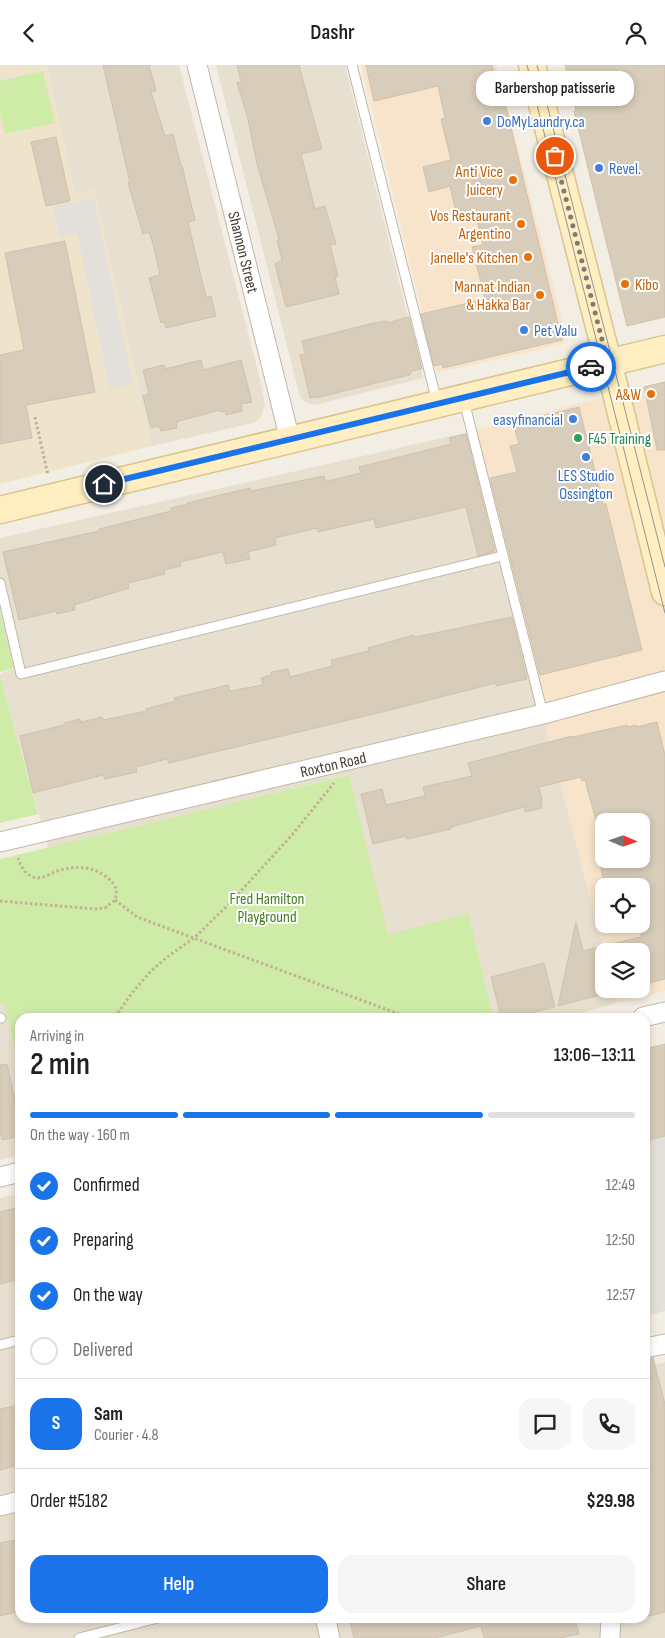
<!DOCTYPE html>
<html lang="en">
<head>
<meta charset="utf-8">
<style>
	body { margin:0; font-family:"Sofia Sans Condensed",sans-serif; background:#f6f6f6; color:#202124; height:100vh; display:flex; flex-direction:column; font-size:19px; white-space:nowrap }
	* { box-sizing:border-box; margin:0 }
	p { font-size:16px; color:#757577 }
	.icon { flex:none; width:28px; height:28px; fill:none; stroke:currentColor; stroke-width:2; stroke-linecap:round; stroke-linejoin:round }
	.map { position:relative; flex:1; overflow:hidden }
	.details { position:absolute; left:15px; top:948px; width:635px; height:610px; display:flex; flex-direction:column; background:#fff; border-radius:15px; box-shadow:0 2px 8px #0003 }
	.details>* { flex:none }
	.needle { width:32px; rotate:92deg }
	.fabs { position:absolute; left:595px; top:748px; display:grid; gap:10px }
	.fabs a { display:grid; place-items:center; width:55px; height:55px; border-radius:10px; background:#fff; box-shadow:0 2px 8px #0003; font-size:25px }
	.pin { position:absolute; display:grid; place-items:center; width:42px; height:42px; color:#fff; margin:-21px; border:2px solid #fff; border-radius:50%; box-shadow:0 1px 5px #0007 }
	.courier { position:absolute; display:grid; place-items:center; width:50px; height:50px; margin:-25px; border:4px solid #1a73e8; border-radius:50%; background:#fff; color:#222; box-shadow:0 1px 6px #0007 }
	.bubble { position:absolute; height:35px; border-radius:15px; background:#fff; box-shadow:0 2px 8px #0003; font-size:16px; font-weight:600; line-height:35px; text-align:center }
	.head em { font-style:normal; font-weight:600 }
	.head div { display:flex; flex-direction:column-reverse }
	.head { display:flex; align-items:center; justify-content:space-between; height:85px; padding:0 15px }
	h1 { font-size:32px; font-weight:600; line-height:38px }
	.bar { display:grid; grid-template-columns:repeat(4,1fr); gap:8px 5px; align-content:center; height:60px; padding:0 15px }
	.bar i { height:6px; border-radius:4px; background:#e0e0e0 }
	.bar .on { background:#1a73e8 }
	.bar p { grid-column:span 4 }
	.line { display:flex; align-items:center; gap:12px; padding:0 15px; border-top:1px solid #e0e0e0 }
	.line div { flex:1 }
	.round { display:grid; place-items:center; flex:none; width:52px; height:52px; border-radius:15px; background:#f6f6f6 }
	ol { padding:0 15px; list-style:none }
	li { display:flex; align-items:center; gap:15px; height:55px }
	li p { margin-inline-start:auto }
	li .icon { padding:5px; border-radius:50%; background:#1a73e8; color:#fff; stroke-width:4 }
	li:last-child { color:#757577 }
	li i { width:28px; height:28px; border:2px solid #e0e0e0; border-radius:50% }
	.primary-button { display:flex; gap:10px; margin-top:auto; padding:10px 15px }
	.primary-button a { flex:1; height:58px; border-radius:15px; background:#1a73e8; color:#fff; font-size:20px; font-weight:600; line-height:58px; text-align:center }
	.primary-button a+a { background:#f6f6f6; color:#202124 }
	header { display:flex; justify-content:space-between; align-items:center; height:65px; padding:0 15px; background:#fff; font-size:22px; font-weight:600 }
	.map>svg:first-child { display:block }
</style>
</head>
<body>
<header><svg class="icon" aria-label="back" viewBox="0 0 24 24"><path d="M15 5l-7 7 7 7"/></svg>Dashr<svg class="icon" aria-label="person" viewBox="0 0 24 24"><circle cx="12" cy="8" r="4"/><path d="M4 21q1-7 8-7t8 7"/></svg></header>
<div class="map">
<svg width="665" height="1573" viewBox="0 0 665 1573">
	<rect width="100%" height="100%" fill="#f3eee3"/>
	<g fill="#e7e0d0">
		<polygon points="47,0 179,0 260,314 265,340 260,354 253,358 152,381 94,125 75,130"/>
		<polygon points="216,0 345,0 423,313 315,340 307,338 300,332"/>
		<polygon points="469,367 604,886 604,924 614,924 617,938 567,952 493,952 469,848 388,871 348,710 48,783 0,609 13,603 0,547 0,473"/>
		<polygon points="4,937 20,1004 20,1090 0,1095 0,938"/>
		<polygon points="20,1128 20,1552 645,1552 645,1302 665,1297 665,1573 0,1573 0,1133"/>
	</g>
	<g fill="#f7e4cb" fill-rule="evenodd">
		<polygon points="361,0 497,0 566,271 563,279 437,308"/>
		<path d="M 665,316 L 665,926 L 617,938 L 614,924 L 641,924 L 641,886 L 604,886 L 469,367 ZM 604,756 L 641,756 L 641,794 L 604,794 ZM 604,821 L 641,821 L 641,859 L 604,859 Z"/>
	</g>
	<polygon fill="#eee3cb" points="0,0 47,0 75,129 94,124 152,381 0,419"/>
	<g fill="#cfeba8">
		<polygon points="43,6 55,58 5,69 0,48 0,16"/>
		<polygon points="0,547 14,603 0,607"/>
		<polygon points="0,609 38,749 0,758"/>
		<polygon points="349,710 388,870 469,848 493,952 20,952 20,1004 4,938 0,938 0,794"/>
	</g>
	<g fill="#e3e0dc">
		<polygon points="94,133 133,319 110,324 77,168 59,172 53,141"/>
		<polygon points="665,1071 665,1246 645,1251 645,1076"/>
	</g>
	<g fill="#d8ccba" stroke="#d1c1aa">
		<polygon points="103,0 149,0 156,26 151,27 165,71 173,69 181,101 182,101 195,155 188,157 206,232 211,231 216,251 166,263 164,257 161,258 149,213 160,210 153,179 149,167 143,169 128,118 130,118"/>
		<polygon points="237,0 299,0 322,84 301,89 315,144 325,141 336,179 330,180 338,211 335,212 339,229 286,242 275,199 282,195 277,175 279,174 257,99 248,54 237,18 241,17"/>
		<polygon points="366,0 492,0 502,39 505,38 562,275 443,303 442,299 434,301 421,249 485,234 472,182 483,180 475,146 457,151 450,121 429,127 423,102 451,95 441,54 445,53 438,21 374,36"/>
		<polygon points="565,0 665,0 665,252 627,261 574,46 576,46"/>
		<polygon points="56,72 70,136 46,141 31,77"/>
		<polygon points="65,176 95,327 26,340 32,373 0,379 0,290 24,285 5,188"/>
		<polygon points="409,252 422,304 411,306 410,310 396,313 320,332 310,333 300,290 305,289 302,276 369,259 387,256 387,258"/>
		<polygon points="201,295 203,305 241,295 252,337 241,339 242,346 226,350 225,346 220,347 220,345 176,357 177,363 161,366 159,361 151,363 143,331 149,329 143,305 164,300 165,304"/>
		<polygon points="665,317 665,385 657,385 644,322"/>
		<polygon points="579,342 603,439 606,439 642,585 540,610 490,413 517,407 510,381 519,379 513,358"/>
		<polygon points="466,369 495,486 478,491 466,442 376,463 374,454 318,467 317,463 275,473 276,480 248,487 250,494 226,499 223,487 180,497 181,501 164,505 165,509 128,518 129,523 74,540 75,545 57,549 56,546 19,555 3,487 99,466 99,464 171,446 171,443 188,439 187,438 250,423 251,426 324,411 325,416 328,416 361,408 359,402 451,379 449,373"/>
		<polygon points="512,552 527,614 496,621 496,618 382,647 169,698 167,694 136,702 137,707 105,714 103,710 33,728 20,671 64,660 64,658 80,654 81,657 102,652 103,655 147,646 146,644 175,636 174,633 228,620 230,626 263,620 261,613 272,610 271,607 288,604 290,612 333,601 331,595 369,586 368,583 414,570 415,572"/>
		<polygon points="657,657 665,690 665,914 641,920 641,886 608,886 607,880 641,872 641,821 612,821 611,817 604,819 600,798 606,797 605,794 641,794 641,756 596,756 585,715 582,716 581,712 539,722 542,736 541,736 542,743 525,747 524,742 451,762 451,764 407,774 406,771 373,779 361,729 382,724 386,740 425,731 423,722 472,711 468,698 572,671 573,672 627,660 627,662 636,660 636,662"/>
		<polygon points="576,857 583,886 604,881 604,929 558,941"/>
		<polygon points="544,898 555,942 514,952 501,952 491,912"/>
		<polygon points="665,979 665,1071 645,1076 645,984"/>
		<polygon points="7,999 15,1035 18,1034 20,1043 20,1071 2,1075 0,1066 0,1000"/>
		<polygon points="20,1142 20,1214 0,1219 0,1147"/>
		<polygon points="653,1293 665,1339 665,1547 645,1552 645,1294"/>
		<polygon points="20,1340 20,1400 0,1405 0,1344"/>
		<polygon points="20,1474 20,1546 0,1551 0,1478"/>
		<polygon points="349,1552 575,1552 579,1569 560,1573 484,1573 481,1561 435,1573 354,1573"/>
	</g>
	<g fill="none" stroke-linecap="round" stroke-linejoin="round">
		<g stroke="#c2b8a8" stroke-width="11">
			<g id="lane">
				<polyline points="352,0 437,337"/>
				<polyline points="464,336 543,649"/>
				<polyline points="0,518 21,609 502,491"/>
				<polyline points="0,953 1,953"/>
				<polyline points="0,1280 20,1275"/>
				<polyline points="79,1573 162,1552"/>
			</g>
		</g>
		<g stroke="#c2b8a8" stroke-width="21">
			<g id="street">
				<polyline points="197,0 290,375"/>
				<polyline points="0,777 543,649 665,616"/>
				<polyline points="643,952 665,947"/>
				<polyline points="0,1112 20,1107"/>
				<polyline points="645,1283 665,1279"/>
				<polyline points="0,1441 20,1436"/>
				<polyline points="325,1552 330,1573"/>
				<polyline points="610,1573 611,1552"/>
			</g>
		</g>
		<g stroke="#dac490" stroke-width="29">
			<g id="secondary">
				<polyline points="532,0 615,324 665,527"/>
				<polyline points="0,445 665,284"/>
			</g>
		</g>
		<g stroke="#c2b195" stroke-width="3" stroke-dasharray="2.5 2.5" stroke-linecap="butt">
			<polyline points="35,352 48,410"/>
			<polyline points="115,835 137,852 407,952"/>
			<path d="M 0,836 L 95,844 L 105,843 L 115,835 C 118,827 116,820 109,814 C 94,801 76,800 57,806 C 49,809 40,816 31,811 C 24,808 20,799 18,793"/>
			<polyline points="115,952 132,928 149,908 167,892 194,873 229,839 292,770 334,718"/>
		</g>
		<use href="#lane" stroke="#fff" stroke-width="9"/>
		<use href="#street" stroke="#fff" stroke-width="19"/>
		<use href="#secondary" stroke="#ffeec1" stroke-width="26"/>
		<g stroke="#949494" stroke-width="1">
			<polyline points="527,0 665,548"/>
			<polyline points="537,0 665,502"/>
		</g>
	</g>
	<g fill="none" stroke-linecap="round" stroke-linejoin="round">
		<polyline stroke="#827b71" stroke-width="5" stroke-dasharray="0 9" points="555,91 608,298 591,302"/>
		<polyline stroke="#1a73e8" stroke-width="6" points="104,419 591,302"/>
	</g>
	<g fill="#3f7fe0" stroke="#fff" stroke-width="2">
		<circle cx="487" cy="56" r="5"/>
		<circle cx="599" cy="103" r="5"/>
		<circle cx="524" cy="265" r="5"/>
		<circle cx="573" cy="354" r="5"/>
		<circle cx="586" cy="392" r="5"/>
	</g>
	<g fill="#e8710a" stroke="#fff" stroke-width="2">
		<circle cx="513" cy="115" r="5"/>
		<circle cx="521" cy="159" r="5"/>
		<circle cx="528" cy="192" r="5"/>
		<circle cx="625" cy="219" r="5"/>
		<circle cx="540" cy="230" r="5"/>
		<circle cx="651" cy="329" r="5"/>
	</g>
	<circle fill="#2e9e5b" stroke="#fff" stroke-width="2" cx="578" cy="373" r="5"/>
	<g text-anchor="middle" stroke-width="4" stroke-linejoin="round" paint-order="stroke">
		<g font-size="16" fill="#366cbe" stroke="#fff" text-anchor="start">
			<text x="497" y="62">DoMyLaundry.ca</text>
			<text x="609" y="109">Revel.</text>
			<text x="534" y="271">Pet Valu</text>
			<text x="563" y="360" text-anchor="end">easyfinancial</text>
			<text x="586" y="416" text-anchor="middle">LES Studio<tspan x="586" dy="18">Ossington</tspan></text>
		</g>
		<g font-size="16" fill="#c56008" stroke="#fff" text-anchor="end">
			<text x="503" y="112">Anti Vice<tspan x="503" dy="18">Juicery</tspan></text>
			<text x="511" y="156">Vos Restaurant<tspan x="511" dy="18">Argentino</tspan></text>
			<text x="518" y="198">Janelle's Kitchen</text>
			<text x="635" y="225" text-anchor="start">Kibo</text>
			<text x="530" y="227">Mannat Indian<tspan x="530" dy="18">&amp; Hakka Bar</tspan></text>
			<text x="641" y="335">A&amp;W</text>
		</g>
		<g font-size="16" fill="#453d33" stroke="#fff">
			<text transform="translate(244 187) rotate(76)" y="6">Shannon Street</text>
			<text transform="translate(333 699) rotate(-13)" y="6">Roxton Road</text>
		</g>
		<g font-size="16" fill="#27864d" stroke="#fff" text-anchor="start">
			<text x="588" y="379">F45 Training</text>
		</g>
		<g font-size="16" fill="#467b22" stroke="#fff">
			<text x="267" y="839">Fred Hamilton<tspan x="267" dy="18">Playground</tspan></text>
		</g>
	</g>
</svg>
<div class="fabs">
<a><svg class="needle" viewBox="-14 -14 28 28"><path d="M0-13l5 13h-10z" fill="#e53935"/><path d="M0 13l5-13h-10z" fill="#757577"/></svg></a>
<a><svg class="icon" aria-label="locate" viewBox="0 0 24 24"><circle cx="12" cy="12" r="6"/><path d="M12 2v4M12 18v4M2 12h4M18 12h4"/></svg></a>
<a><svg class="icon" aria-label="layers" viewBox="0 0 24 24"><path d="M12 4l9 5-9 5-9-5zM3 14l9 5 9-5"/></svg></a>
</div>
<div class="pin" style="left:555px;top:91px;background:#ea580c"><svg class="icon" aria-label="bag" viewBox="0 0 24 24"><path d="M5 8h14l-1 12H6zM9 8a3 3 0 0 1 6 0"/></svg></div>
<div class="pin" style="left:104px;top:419px;background:#1f2937"><svg class="icon" aria-label="home" viewBox="0 0 24 24"><path d="M3 11l9-7 9 7M6 9v11h12V9"/></svg></div>
<div class="courier" style="left:591px;top:302px"><svg class="icon" aria-label="car" viewBox="0 0 24 24"><path d="M5 17H2v-5l4-1 3-4h7l3 4 3 1v5h-3M9 17h6M6 11h13"/><circle cx="7" cy="17" r="2"/><circle cx="17" cy="17" r="2"/></svg></div>
<div class="bubble" style="left:476px;top:6px;width:158px">Barbershop patisserie</div>
<section class="details">
<div class="head"><div><h1>2 min</h1><p>Arriving in</p></div><em>13:06–13:11</em></div>
<div class="bar"><i class="on"></i><i class="on"></i><i class="on"></i><i></i><p>On the way · 160 m</p></div>
<ol>
<li><svg class="icon" aria-label="check" viewBox="0 0 24 24"><path d="M5 12l5 5 9-10"/></svg>Confirmed<p>12:49</p></li>
<li><svg class="icon" aria-label="check" viewBox="0 0 24 24"><path d="M5 12l5 5 9-10"/></svg>Preparing<p>12:50</p></li>
<li><svg class="icon" aria-label="check" viewBox="0 0 24 24"><path d="M5 12l5 5 9-10"/></svg>On the way<p>12:57</p></li>
<li><i></i>Delivered</li>
</ol>
<div class="line" style="height:90px"><b class="round" style="background:#1a73e8;color:#fff">S</b><div><b>Sam</b><p>Courier · 4.8</p></div><a class="round"><svg class="icon" aria-label="chat" viewBox="0 0 24 24"><path d="M4 5h16v11H9l-5 4z"/></svg></a><a class="round"><svg class="icon" aria-label="phone" viewBox="0 0 24 24"><path d="M5 4h4l2 5-3 2q2 4 5 5l2-3 5 2v4C11 20 4 13 5 4z"/></svg></a></div>
<div class="line" style="height:65px"><div>Order #5182</div><b>$29.98</b></div>
<div class="primary-button"><a>Help</a><a>Share</a></div>
</section>
</div>
</body>
</html>
